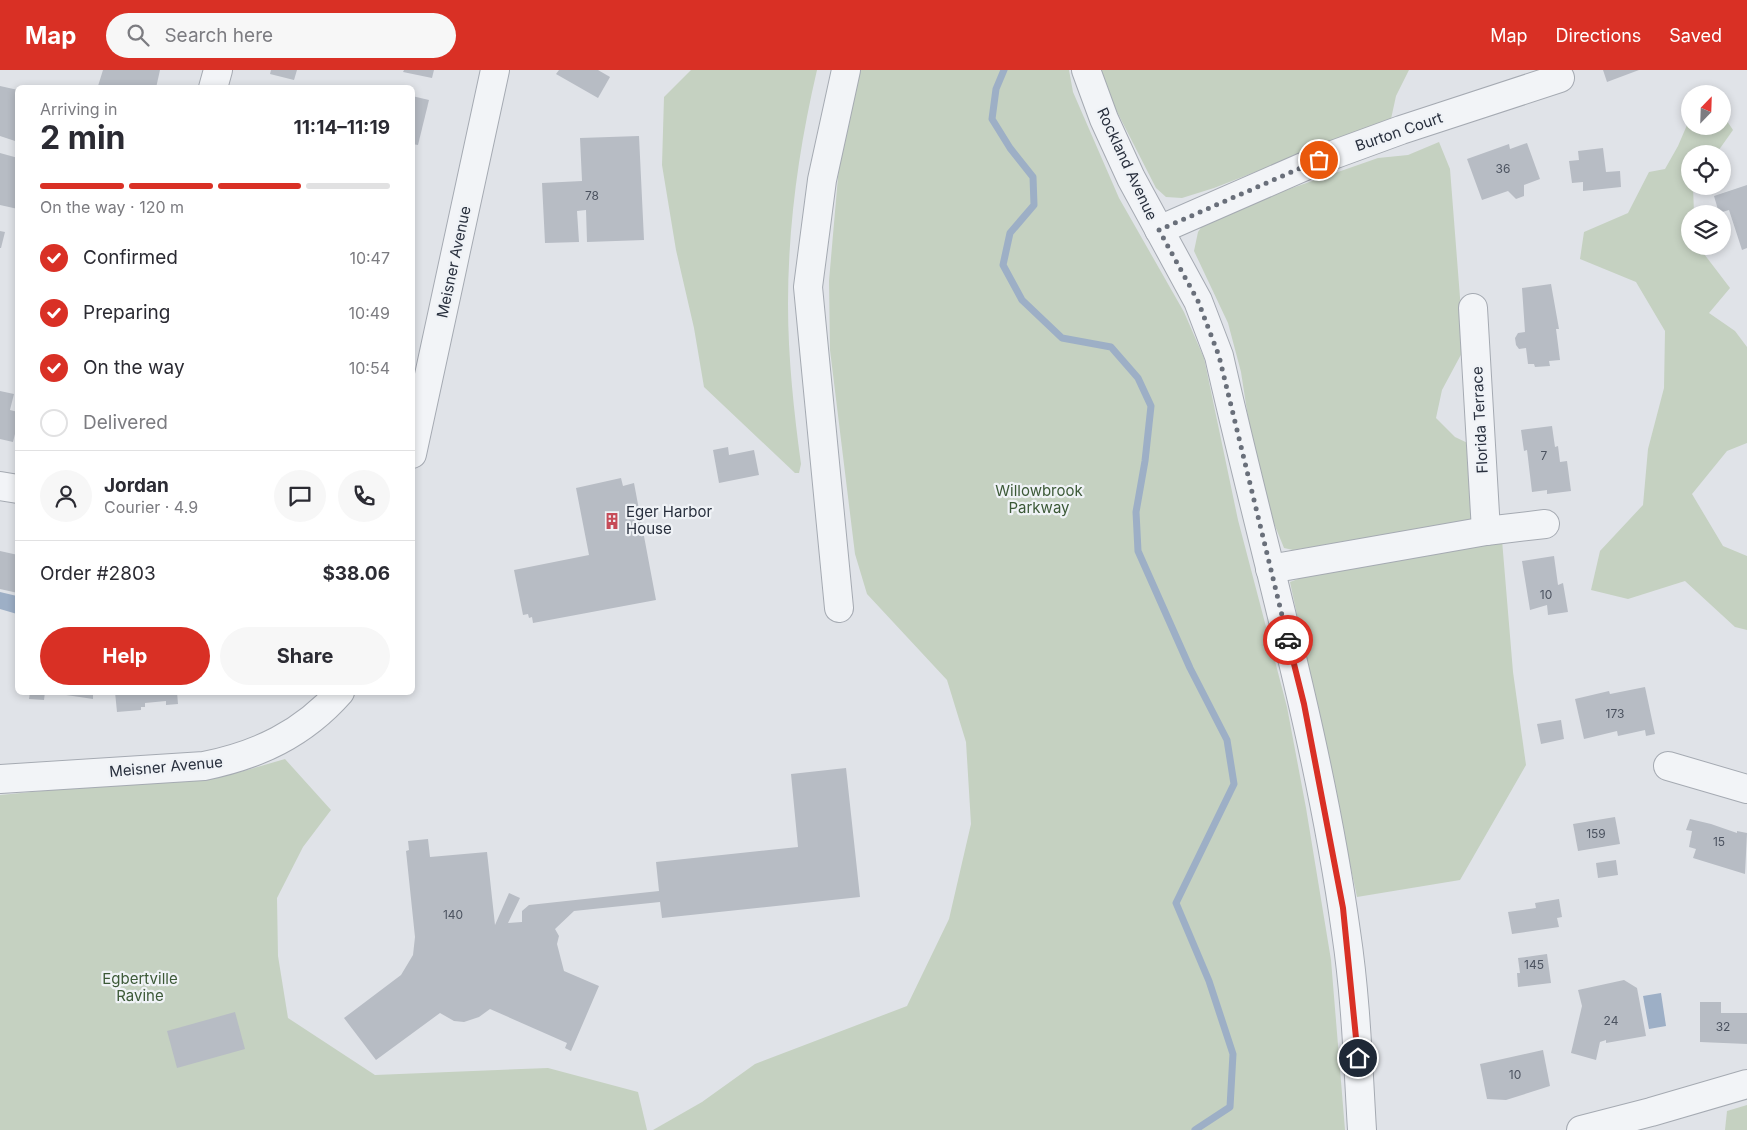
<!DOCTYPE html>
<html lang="en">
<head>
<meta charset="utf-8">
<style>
	body { margin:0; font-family:Inter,sans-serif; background:#f7f7f7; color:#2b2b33; height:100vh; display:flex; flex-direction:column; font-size:19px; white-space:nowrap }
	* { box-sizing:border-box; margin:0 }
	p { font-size:16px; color:#7c7c81 }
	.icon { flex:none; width:28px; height:28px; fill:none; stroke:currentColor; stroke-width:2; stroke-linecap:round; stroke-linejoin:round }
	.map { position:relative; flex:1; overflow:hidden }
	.drawer { position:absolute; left:15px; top:15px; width:400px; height:610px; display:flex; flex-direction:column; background:#fff; border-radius:8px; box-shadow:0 2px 8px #0003 }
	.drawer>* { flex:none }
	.needle { width:32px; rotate:23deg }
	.buttons { position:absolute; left:1681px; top:15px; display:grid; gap:10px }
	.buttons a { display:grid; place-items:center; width:50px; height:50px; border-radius:50%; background:#fff; box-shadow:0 2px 8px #0003; font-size:25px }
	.pin { position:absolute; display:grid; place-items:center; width:42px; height:42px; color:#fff; margin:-21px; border:2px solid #fff; border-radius:50%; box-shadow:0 1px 5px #0007 }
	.courier { position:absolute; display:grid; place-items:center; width:50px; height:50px; margin:-25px; border:4px solid #d93025; border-radius:50%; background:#fff; color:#222; box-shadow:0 1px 6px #0007 }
	.headline em { font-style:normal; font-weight:700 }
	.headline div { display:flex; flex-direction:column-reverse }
	.headline { display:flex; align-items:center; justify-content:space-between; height:85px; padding:0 25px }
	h1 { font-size:32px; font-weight:700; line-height:38px }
	.bar { display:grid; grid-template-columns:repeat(4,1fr); gap:8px 5px; align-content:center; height:60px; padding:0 25px }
	.bar i { height:6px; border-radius:4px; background:#e1e1e2 }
	.bar .selected { background:#d93025 }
	.bar p { grid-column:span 4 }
	.line { display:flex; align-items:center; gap:12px; padding:0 25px; border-top:1px solid #e1e1e2 }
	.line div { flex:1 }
	.round { display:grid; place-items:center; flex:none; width:52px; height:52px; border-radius:26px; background:#f7f7f7 }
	ol { padding:0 25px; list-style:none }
	li { display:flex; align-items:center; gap:15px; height:55px }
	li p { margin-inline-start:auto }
	li .icon { padding:5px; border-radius:50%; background:#d93025; color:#fff; stroke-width:4 }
	li:last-child { color:#7c7c81 }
	li i { width:28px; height:28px; border:2px solid #e1e1e2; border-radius:50% }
	.button { display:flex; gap:10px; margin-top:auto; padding:10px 25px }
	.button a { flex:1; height:58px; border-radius:30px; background:#d93025; color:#fff; font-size:20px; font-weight:700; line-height:58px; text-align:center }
	.button a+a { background:#f7f7f7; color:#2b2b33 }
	header { display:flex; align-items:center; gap:30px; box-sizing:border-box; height:70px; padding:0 25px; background:#d93025; color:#fff }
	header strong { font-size:24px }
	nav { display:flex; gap:28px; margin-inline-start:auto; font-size:18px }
	.search { width:350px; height:45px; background:#f7f7f7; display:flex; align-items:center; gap:12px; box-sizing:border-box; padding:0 18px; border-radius:28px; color:#7c7c81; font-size:19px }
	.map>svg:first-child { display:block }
</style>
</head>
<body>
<header>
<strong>Map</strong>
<div class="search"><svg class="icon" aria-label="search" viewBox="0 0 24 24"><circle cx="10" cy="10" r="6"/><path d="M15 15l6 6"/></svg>Search here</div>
<nav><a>Map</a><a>Directions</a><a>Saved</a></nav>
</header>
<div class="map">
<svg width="1747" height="1060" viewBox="0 0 1747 1060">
	<rect width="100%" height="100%" fill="#e0e3e8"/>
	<g fill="#c5d1c1">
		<path d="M 691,0 L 817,0 C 799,77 788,155 788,234 C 788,288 794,342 801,394 L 799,403 L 795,403 L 704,317 L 694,258 L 676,180 L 662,95 L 664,27 Z"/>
		<polygon points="857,0 1069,0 1073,22 1119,128 1184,242 1204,288 1238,450 1287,637 1306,738 1331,890 1345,1060 653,1060 702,1032 755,994 907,936 949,849 971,754 966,672 947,610 867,524 855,484 830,280 829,211 840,84"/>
		<polygon points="1100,0 1409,0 1396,26 1391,49 1214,118 1182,128 1166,127 1156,118 1110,28"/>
		<polygon points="1723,45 1733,60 1716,84 1690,84 1690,116 1693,116 1694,144 1690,144 1690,176 1698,176 1730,218 1709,243 1735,261 1747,277 1747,373 1727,381 1692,424 1723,476 1747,486 1747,560 1735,557 1685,511 1628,529 1591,520 1600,481 1643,435 1648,379 1664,318 1665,261 1636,212 1580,189 1584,162 1628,143 1649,102 1665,99 1678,76 1690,48 1690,56 1722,56"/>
		<polygon points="1439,72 1450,99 1464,279 1442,320 1436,348 1455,367 1476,377 1476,450 1293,480 1284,478 1267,436 1255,393 1241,302 1228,253 1194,181 1198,162 1204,153 1223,142 1378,88 1408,85"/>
		<polygon points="1502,470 1513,602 1526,695 1460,810 1357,827 1290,512 1327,498"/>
		<polygon points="285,689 331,740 303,777 277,828 278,886 288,948 375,1005 548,998 638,1022 647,1060 0,1060 0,725 240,702"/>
		<polygon points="1747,1035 1747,1060 1725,1060 1727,1041"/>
	</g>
	<g fill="#9dafc6">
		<polygon points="0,522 17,526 17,544 0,539"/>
		<polygon points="1661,923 1666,956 1649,959 1643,926"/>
	</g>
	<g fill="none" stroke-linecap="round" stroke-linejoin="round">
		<polyline stroke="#9dafc6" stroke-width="7" points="1004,0 996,19 992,49 1010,78 1033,107 1034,135 1010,163 1003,195 1022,230 1062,268 1111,277 1138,308 1151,336 1145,391 1136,442 1138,481 1190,598 1227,670 1234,714 1176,833 1209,911 1233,984 1230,1037 1195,1060"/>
	</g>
	<g fill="#b7bcc4">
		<polygon points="103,0 160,0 156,18 98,16"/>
		<polygon points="271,0 297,0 294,10 270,4"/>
		<polygon points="404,0 434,0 432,8 403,2"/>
		<polygon points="559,0 598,0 610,7 598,28 556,4"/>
		<polygon points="1603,0 1639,0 1607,12"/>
		<polygon points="0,16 18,20 18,72 0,66"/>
		<polygon points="412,26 429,30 418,75 412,74"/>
		<polygon points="639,66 644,170 587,172 586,140 577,141 579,172 545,173 542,113 582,111 580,68"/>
		<polygon points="1527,73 1540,109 1524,115 1524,126 1516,129 1508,121 1482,130 1467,89 1509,74 1510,79"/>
		<polygon points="1603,78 1606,102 1620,101 1621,117 1583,121 1583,112 1572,113 1569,91 1579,90 1578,81"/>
		<polygon points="0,83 18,88 18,139 0,135"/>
		<polygon points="1747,115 1747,178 1742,180 1729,140 1719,143 1714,126"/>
		<polygon points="0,161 5,162 1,178 0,178"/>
		<polygon points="1551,214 1559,259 1556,259 1560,290 1549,291 1550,296 1535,297 1534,294 1528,294 1526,278 1519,279 1516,275 1515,268 1518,263 1525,262 1522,218"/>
		<polygon points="0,321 14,324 10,340 18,342 18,352 13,372 0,369"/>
		<polygon points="1552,356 1555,377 1558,376 1560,392 1567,391 1571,421 1547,424 1547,420 1532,422 1527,380 1524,381 1521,360"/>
		<polygon points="728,377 729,385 754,380 759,405 719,413 713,380"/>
		<polygon points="621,408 623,416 634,413 656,530 533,553 532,547 529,548 528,544 523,545 514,500 589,485 576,418"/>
		<polygon points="0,481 18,485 18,523 0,519"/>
		<polygon points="1554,486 1558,515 1563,513 1568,542 1548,545 1547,535 1530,540 1522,491"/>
		<polygon points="1645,617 1655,664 1646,666 1645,660 1618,666 1617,661 1584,669 1575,629 1609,621 1610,624"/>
		<polygon points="30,622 45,622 44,630 29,629"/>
		<polygon points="46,622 93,622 93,629"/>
		<polygon points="115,622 177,622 178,634 166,635 166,631 145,633 145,637 141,637 141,640 117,642"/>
		<polygon points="1561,650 1564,669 1541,674 1537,654"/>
		<polygon points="846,698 860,827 662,848 660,832 574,841 555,859 559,866 557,874 564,901 599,916 571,981 565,978 567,973 490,939 479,947 464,952 454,951 440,943 376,990 344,948 401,905 413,885 415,867 406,781 409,780 408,771 428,769 430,787 487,782 495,855 509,823 520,828 508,853 522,852 522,841 529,835 659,821 656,792 798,777 791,704"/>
		<polygon points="1615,747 1620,774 1578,781 1573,754"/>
		<polygon points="1690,749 1711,754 1737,763 1737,761 1747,763 1745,804 1693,788 1696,779 1689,777 1692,761 1686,760"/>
		<polygon points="1616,790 1618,805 1598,808 1596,793"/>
		<polygon points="1559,829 1562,847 1557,848 1559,857 1512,864 1508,842 1536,838 1535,833"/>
		<polygon points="1547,884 1551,913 1518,917 1517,903 1520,903 1518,888"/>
		<polygon points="1624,910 1637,918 1646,966 1606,973 1606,970 1600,972 1596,990 1571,983 1582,936 1578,920"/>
		<polygon points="1700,932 1721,932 1721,943 1747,943 1747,974 1700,972"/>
		<polygon points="235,942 245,979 177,998 167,961"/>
		<polygon points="1543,980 1550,1016 1506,1030 1487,1029 1480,994"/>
	</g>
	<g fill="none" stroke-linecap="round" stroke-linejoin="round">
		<g stroke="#a5aab2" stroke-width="30">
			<g id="minor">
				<path d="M 1086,0 L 1104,49 L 1131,108 L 1198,231 L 1219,286 C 1262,478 1319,667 1346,862 C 1356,928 1358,994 1362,1060"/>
				<polyline points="213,18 218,0"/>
				<polyline points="1159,160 1319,90 1401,60 1560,8"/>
				<polyline points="1473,238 1486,461"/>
				<polyline points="412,384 495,0"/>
				<polyline points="0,416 18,419"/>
				<polyline points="1270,499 1486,461 1545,454"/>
				<polyline points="839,538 808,217 822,110 846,0"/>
				<polyline points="1668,696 1747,719"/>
				<path d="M 0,709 L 204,696 C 258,685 303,664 340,622"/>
				<polyline points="1581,1060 1651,1042 1747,1014"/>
			</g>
		</g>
		<use href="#minor" stroke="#f2f4f7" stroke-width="28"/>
	</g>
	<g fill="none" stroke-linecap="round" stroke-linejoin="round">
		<polyline stroke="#696f7a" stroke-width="5" stroke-dasharray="0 9" points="1288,570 1219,286 1198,231 1159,160 1319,90"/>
		<polyline stroke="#d93025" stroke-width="6" points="1288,570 1304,634 1343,838 1358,988"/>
	</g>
	<defs>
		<g id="building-bare" transform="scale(1.35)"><path d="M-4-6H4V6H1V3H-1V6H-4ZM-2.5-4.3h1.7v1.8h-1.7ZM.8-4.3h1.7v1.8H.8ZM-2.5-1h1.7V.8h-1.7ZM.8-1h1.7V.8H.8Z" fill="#c64b58" stroke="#eff2f6" stroke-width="2.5" paint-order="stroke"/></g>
	</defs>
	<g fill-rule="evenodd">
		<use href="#building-bare" x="612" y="451"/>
	</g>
	<g text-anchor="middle" stroke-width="4.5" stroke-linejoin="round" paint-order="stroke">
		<g font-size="12" fill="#4c5360">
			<text x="1503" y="103">36</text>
			<text x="592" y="130">78</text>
			<text x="1544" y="390">7</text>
			<text x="1546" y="529">10</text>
			<text x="1615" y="648">173</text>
			<text x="1596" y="768">159</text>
			<text x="1719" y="776">15</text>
			<text x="453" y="849">140</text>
			<text x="1534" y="899">145</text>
			<text x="1611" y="955">24</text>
			<text x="1723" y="961">32</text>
			<text x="1515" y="1009">10</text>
		</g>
		<g font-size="15" fill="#29303e" stroke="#eff2f6">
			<text transform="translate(1399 62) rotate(-19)" y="5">Burton Court</text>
			<text transform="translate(1127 94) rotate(65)" y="5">Rockland Avenue</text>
			<text transform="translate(454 192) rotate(-78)" y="5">Meisner Avenue</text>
			<text transform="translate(1480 350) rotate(-93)" y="5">Florida Terrace</text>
			<text transform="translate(166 697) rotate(-5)" y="5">Meisner Avenue</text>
		</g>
		<g font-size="15" fill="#3c5937" stroke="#eff2f6">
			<text x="1039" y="426">Willowbrook<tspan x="1039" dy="17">Parkway</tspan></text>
			<text x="140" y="914">Egbertville<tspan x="140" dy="17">Ravine</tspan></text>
		</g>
		<g font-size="15" fill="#29303e" stroke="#eff2f6" text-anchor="start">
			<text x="626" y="447">Eger Harbor<tspan x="626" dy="17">House</tspan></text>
		</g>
	</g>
</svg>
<div class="buttons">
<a><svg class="needle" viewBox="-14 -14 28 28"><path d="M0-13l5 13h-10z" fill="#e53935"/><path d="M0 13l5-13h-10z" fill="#7c7c81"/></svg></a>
<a><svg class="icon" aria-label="locate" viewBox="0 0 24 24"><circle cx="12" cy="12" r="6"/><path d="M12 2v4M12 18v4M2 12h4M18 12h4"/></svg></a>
<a><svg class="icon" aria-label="layers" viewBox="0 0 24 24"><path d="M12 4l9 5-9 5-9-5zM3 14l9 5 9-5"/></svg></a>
</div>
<div class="pin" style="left:1319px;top:90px;background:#ea580c"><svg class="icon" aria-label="bag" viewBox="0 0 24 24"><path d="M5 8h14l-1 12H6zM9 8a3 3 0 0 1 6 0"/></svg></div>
<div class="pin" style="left:1358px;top:988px;background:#1f2937"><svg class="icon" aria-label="home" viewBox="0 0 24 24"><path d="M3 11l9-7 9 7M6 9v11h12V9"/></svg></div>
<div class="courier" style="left:1288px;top:570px"><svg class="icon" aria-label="car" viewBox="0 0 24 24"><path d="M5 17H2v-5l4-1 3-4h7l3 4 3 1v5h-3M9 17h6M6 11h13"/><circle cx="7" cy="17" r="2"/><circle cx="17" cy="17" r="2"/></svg></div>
<section class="drawer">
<div class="headline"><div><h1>2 min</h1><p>Arriving in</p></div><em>11:14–11:19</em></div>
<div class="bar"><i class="selected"></i><i class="selected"></i><i class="selected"></i><i></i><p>On the way · 120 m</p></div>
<ol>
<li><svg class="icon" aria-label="check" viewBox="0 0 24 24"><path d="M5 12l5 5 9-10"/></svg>Confirmed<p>10:47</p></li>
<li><svg class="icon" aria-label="check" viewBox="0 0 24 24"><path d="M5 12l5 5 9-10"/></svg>Preparing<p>10:49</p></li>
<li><svg class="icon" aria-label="check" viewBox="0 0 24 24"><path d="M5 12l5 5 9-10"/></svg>On the way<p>10:54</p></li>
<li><i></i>Delivered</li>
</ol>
<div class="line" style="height:90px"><a class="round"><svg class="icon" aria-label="person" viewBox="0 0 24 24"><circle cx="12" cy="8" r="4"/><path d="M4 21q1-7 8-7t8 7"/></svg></a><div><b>Jordan</b><p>Courier · 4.9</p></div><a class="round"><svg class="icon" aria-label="chat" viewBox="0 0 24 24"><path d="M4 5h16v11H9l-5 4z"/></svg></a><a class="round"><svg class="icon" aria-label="phone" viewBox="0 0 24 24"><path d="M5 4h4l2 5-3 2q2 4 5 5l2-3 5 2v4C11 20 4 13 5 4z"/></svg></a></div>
<div class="line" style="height:65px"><div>Order #2803</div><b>$38.06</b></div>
<div class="button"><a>Help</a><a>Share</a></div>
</section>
</div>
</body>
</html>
